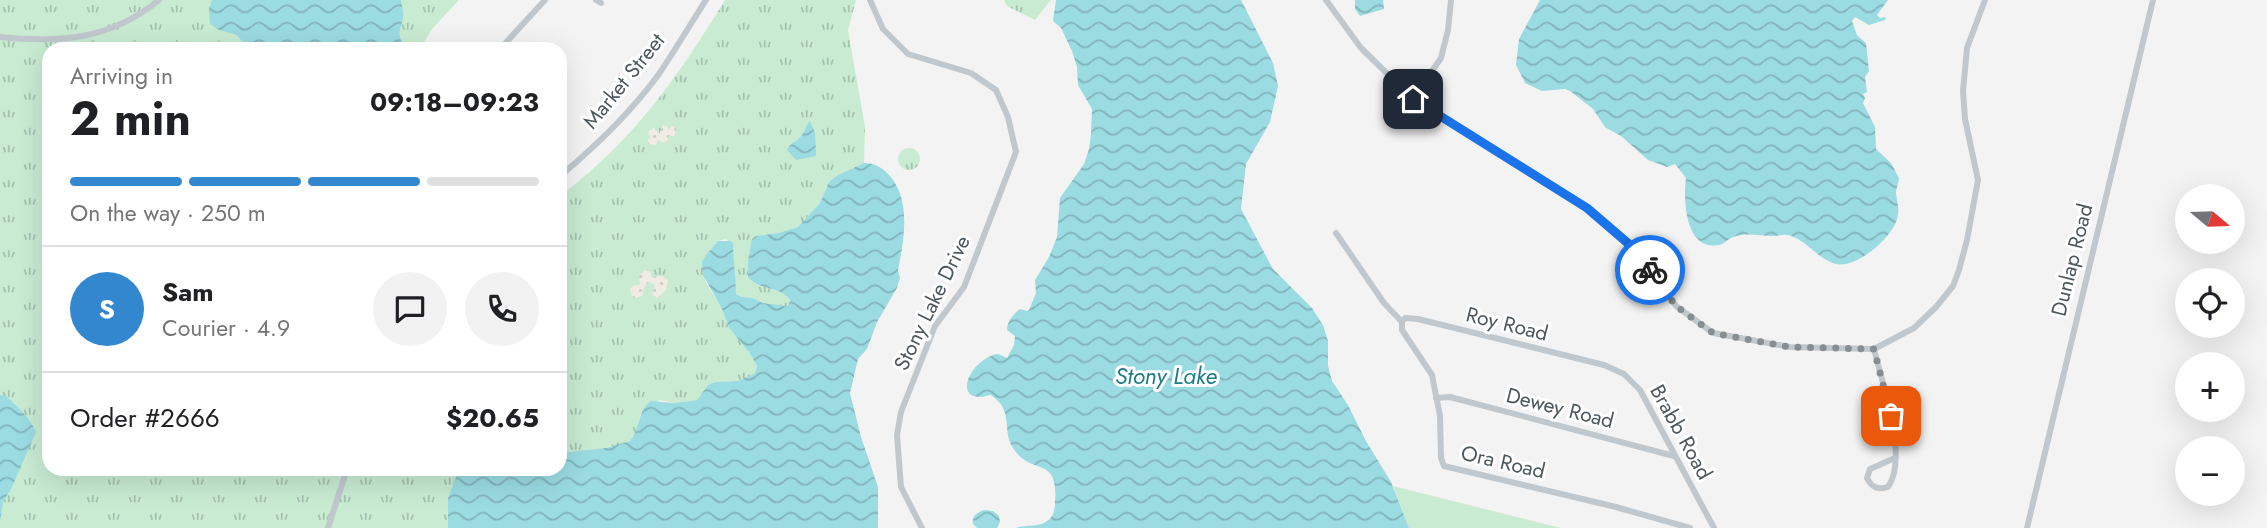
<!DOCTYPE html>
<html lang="en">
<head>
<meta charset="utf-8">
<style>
	body { margin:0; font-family:Jost,sans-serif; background:#f2f2f2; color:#202124; height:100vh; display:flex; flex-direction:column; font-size:26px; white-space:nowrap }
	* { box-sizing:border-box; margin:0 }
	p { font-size:23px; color:#757577 }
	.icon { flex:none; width:38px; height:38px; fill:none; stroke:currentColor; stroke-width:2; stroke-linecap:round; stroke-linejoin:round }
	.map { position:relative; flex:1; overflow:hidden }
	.sheet { position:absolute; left:42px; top:42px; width:525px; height:434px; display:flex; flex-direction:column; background:#fff; border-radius:21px; box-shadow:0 7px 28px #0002 }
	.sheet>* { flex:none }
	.needle { width:46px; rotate:109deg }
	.fabs { position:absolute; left:2175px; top:184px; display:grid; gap:14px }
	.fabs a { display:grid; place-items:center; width:70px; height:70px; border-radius:50%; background:#fff; box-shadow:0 7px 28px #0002; font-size:35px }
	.pin { position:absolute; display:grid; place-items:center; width:60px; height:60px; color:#fff; margin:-30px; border-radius:14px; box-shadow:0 4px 10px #0006 }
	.courier { position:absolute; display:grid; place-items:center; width:70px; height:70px; margin:-35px; border:5px solid #1a73e8; border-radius:50%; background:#fff; color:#222; box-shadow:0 2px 9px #0007 }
	.headline em { font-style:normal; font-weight:700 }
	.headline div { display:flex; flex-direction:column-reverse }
	.headline { display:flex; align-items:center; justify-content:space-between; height:119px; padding:0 28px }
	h1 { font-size:46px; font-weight:700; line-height:52px }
	.bar { display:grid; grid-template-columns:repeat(4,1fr); gap:10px 7px; align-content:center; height:84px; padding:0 28px }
	.bar i { height:9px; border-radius:5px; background:#e0e0e0 }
	.bar .selected { background:#3287cf }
	.bar p { grid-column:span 4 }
	.line { display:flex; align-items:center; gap:18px; padding:0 28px; border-top:2px solid #e0e0e0 }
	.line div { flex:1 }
	.round { display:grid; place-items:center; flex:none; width:74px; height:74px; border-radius:37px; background:#f2f2f2 }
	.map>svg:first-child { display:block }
</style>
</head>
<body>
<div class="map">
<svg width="2267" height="528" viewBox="0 0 2267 528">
	<defs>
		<pattern id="grass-tufts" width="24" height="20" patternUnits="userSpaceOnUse" patternTransform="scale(1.75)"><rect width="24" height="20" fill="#c8ebd2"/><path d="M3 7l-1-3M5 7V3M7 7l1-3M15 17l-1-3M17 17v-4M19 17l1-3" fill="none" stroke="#a5c1ae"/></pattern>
		<pattern id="sand-dots" width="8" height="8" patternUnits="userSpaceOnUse" patternTransform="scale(1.75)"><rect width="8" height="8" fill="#f0ebe3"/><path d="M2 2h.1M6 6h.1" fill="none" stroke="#cfccc5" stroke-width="1.8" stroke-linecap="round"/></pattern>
		<pattern id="water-waves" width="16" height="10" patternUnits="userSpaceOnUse" patternTransform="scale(1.75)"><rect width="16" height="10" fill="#9bdbe2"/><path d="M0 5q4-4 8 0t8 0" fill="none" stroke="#81b4ba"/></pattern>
	</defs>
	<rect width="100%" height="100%" fill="#f4f3f3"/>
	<g fill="url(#grass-tufts)">
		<polygon points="0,0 459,0 432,29 420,49 49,49 49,469 456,469 456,477 448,498 448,528 0,528"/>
		<path d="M 725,0 L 856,0 L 848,30 L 865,127 L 864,163 L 836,176 L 829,182 L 820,203 L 798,227 L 778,233 L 756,236 L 748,260 L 748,277 C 759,291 779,285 790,300 L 788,306 L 763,303 L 753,298 L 742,297 L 736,294 C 736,278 732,263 733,247 L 726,239 L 718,241 L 706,255 L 705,281 L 722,309 L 729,328 L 749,352 L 757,366 L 755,373 L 738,381 L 715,382 L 708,385 L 697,400 L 674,403 L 660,400 L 641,412 C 639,420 638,432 632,439 C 624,448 574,453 560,453 L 560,196 C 634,140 677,78 725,0 Z"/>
		<polygon points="1004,0 1051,0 1035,20 1007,6"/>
		<circle cx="909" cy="159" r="11"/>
	</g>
	<g fill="url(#sand-dots)">
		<polygon points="663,125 667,126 668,130 672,126 676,128 675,136 668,136 668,140 664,143 658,140 656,145 649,144 647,142 651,136 648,135 649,130 654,128 659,134"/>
		<polygon points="645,270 650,272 652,277 663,276 668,281 666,290 657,298 652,294 655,285 650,282 646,284 642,296 635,298 632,296 630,289 634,285 640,285 639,276"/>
	</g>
	<polygon fill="#c8ebd2" points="1393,486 1561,528 1409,528"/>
	<g fill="url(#water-waves)">
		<path d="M 212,0 L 401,0 C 401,4 403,8 403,13 C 404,29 393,30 406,49 L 248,49 L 237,35 L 219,30 L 210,24 L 209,9 Z"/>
		<path d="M 1056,0 L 1241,0 L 1273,63 L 1278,86 L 1270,122 L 1246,164 L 1241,209 L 1273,269 L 1312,308 L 1323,325 L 1328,341 L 1328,366 L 1332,381 L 1348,405 L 1366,441 L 1391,482 L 1409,528 L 1016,528 C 1026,524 1038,528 1047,521 C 1054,517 1055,509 1055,502 C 1059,454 1031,477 1013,448 C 1001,429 1015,412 991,395 C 988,395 984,397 981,397 C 952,398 973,357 998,354 L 1007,358 L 1014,345 L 1015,336 L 1007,330 C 1007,322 1013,314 1020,309 L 1027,311 L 1029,310 L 1036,293 L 1035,280 L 1049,257 L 1057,237 L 1060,198 L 1084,164 L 1089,149 L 1091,134 L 1092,109 L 1078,85 L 1077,67 L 1072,51 L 1061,28 L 1053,21 Z"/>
		<polygon points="1355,0 1383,0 1384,9 1360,16 1355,9"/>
		<path d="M 1540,0 L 1888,0 L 1877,15 L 1880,18 L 1886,17 L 1885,20 L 1869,25 L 1855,17 L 1852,21 L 1857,35 L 1866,43 L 1869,71 L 1865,77 L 1867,92 L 1863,94 L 1865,98 L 1863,103 L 1875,127 L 1876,149 L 1891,163 L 1899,178 C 1899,183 1896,188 1896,193 C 1897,202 1900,210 1897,219 C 1892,238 1856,269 1836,264 C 1819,260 1807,241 1791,236 C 1784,233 1777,237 1769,236 C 1756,235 1746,233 1733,237 C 1727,239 1725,244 1719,245 C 1685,251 1683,200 1686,178 L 1675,164 L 1667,167 L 1648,160 L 1621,136 L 1605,127 L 1593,109 L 1570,91 L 1565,89 L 1542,91 L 1525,83 L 1516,65 L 1519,39 Z"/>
		<path d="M 810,121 L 815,133 L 816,156 L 796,160 L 787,150 C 791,142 797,142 802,135 C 806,130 805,126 810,121 Z"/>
		<path d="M 864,163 C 875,163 881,167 888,174 C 912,198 904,240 898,270 L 900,278 L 897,288 L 877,322 L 867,349 L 858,359 L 850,393 L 861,437 L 878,487 L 878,528 L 448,528 L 448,498 L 456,477 L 456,469 L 560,469 L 560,453 L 606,448 L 630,441 C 641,428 637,411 651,401 L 674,403 L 697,400 L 708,385 L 715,382 L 738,381 L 755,373 L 757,366 L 749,352 L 729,328 L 722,309 L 703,275 L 702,262 L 706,255 L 718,241 L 730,241 L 733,243 C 733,261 736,277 736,294 L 742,297 L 753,298 L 763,303 L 788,306 L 790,300 C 779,285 759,291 748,277 L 748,260 L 752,239 L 756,236 L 778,233 L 798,227 L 820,203 L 829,182 L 836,176 Z"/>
		<path d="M 0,395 L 6,396 C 19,409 28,415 36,432 L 12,487 L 3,502 L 0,522 Z"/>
		<path d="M 984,510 L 993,511 L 999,516 L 1000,522 L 997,528 L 977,528 L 973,524 C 971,516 978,512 984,510 Z"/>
	</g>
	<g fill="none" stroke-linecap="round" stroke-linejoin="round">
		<g stroke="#c0c8cd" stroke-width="6">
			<polyline points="596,0 601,3"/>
			<polyline points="870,0 883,29 908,54 971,73 996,90 1008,117 1016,152 964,287 935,326 901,412 897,435 901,487 922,528"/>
			<polyline points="1326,0 1361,48 1413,99"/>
			<polyline points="1451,0 1448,30 1441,58 1413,99 1587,208 1637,251 1676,306 1713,333 1790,347 1874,349 1914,328 1936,307 1953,286 1959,270 1967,240 1978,180 1965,119 1963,91 1967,48 1985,0"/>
			<path d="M 0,37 C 61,43 110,40 159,0"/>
			<polyline points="500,49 545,0"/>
			<path d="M 560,176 C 596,146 631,112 659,74 C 675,50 690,25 706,0"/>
			<polyline points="1336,233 1384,303 1402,322 1402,330 1432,375 1440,416 1441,458 1444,466 1616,507 1690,528"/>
			<polyline points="1402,322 1405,318 1418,319 1604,365 1624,374 1640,390 1714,528"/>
			<path d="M 1874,349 C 1882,383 1909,457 1888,487 C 1878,490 1872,488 1867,478 L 1870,469 L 1895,458"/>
			<polyline points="1436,398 1450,397 1674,456"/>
			<polyline points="328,528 347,469"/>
			<polyline points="2027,528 2153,0"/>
		</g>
	</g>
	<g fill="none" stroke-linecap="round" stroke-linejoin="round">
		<polyline stroke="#878e92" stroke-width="7" stroke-dasharray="0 12.6" points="1650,270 1676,306 1713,333 1790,347 1874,349 1891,416"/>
		<polyline stroke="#1a73e8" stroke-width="9" points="1413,99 1587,208 1637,251 1650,270"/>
	</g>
	<g text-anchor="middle" stroke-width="6" stroke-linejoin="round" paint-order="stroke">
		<g font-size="21" fill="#4c575e" stroke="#fff">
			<text transform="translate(624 81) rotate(-51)" y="7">Market Street</text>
			<text transform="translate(2072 260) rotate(-76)" y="7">Dunlap Road</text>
			<text transform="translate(932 303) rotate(-64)" y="7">Stony Lake Drive</text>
			<text transform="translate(1507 324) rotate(14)" y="7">Roy Road</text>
			<text transform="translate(1560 408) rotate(14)" y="7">Dewey Road</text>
			<text transform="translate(1681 432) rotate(61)" y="7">Brabb Road</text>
			<text transform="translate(1503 462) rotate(13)" y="7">Ora Road</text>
		</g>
		<g font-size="23" font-style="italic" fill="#1d7d89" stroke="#fff">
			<text x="1166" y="384">Stony Lake</text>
		</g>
	</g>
</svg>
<div class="fabs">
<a><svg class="needle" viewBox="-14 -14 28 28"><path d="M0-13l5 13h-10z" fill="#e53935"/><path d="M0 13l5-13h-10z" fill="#757577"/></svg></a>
<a><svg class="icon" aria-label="locate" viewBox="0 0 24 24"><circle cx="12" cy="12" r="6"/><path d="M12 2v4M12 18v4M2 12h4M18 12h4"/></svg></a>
<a>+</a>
<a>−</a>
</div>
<div class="pin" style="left:1891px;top:416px;background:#ea580c"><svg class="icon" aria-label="bag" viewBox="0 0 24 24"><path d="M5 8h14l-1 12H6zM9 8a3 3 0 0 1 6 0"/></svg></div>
<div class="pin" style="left:1413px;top:99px;background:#1f2937"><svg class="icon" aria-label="home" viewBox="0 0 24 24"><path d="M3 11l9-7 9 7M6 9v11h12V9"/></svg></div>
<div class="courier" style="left:1650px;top:270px"><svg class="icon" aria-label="bike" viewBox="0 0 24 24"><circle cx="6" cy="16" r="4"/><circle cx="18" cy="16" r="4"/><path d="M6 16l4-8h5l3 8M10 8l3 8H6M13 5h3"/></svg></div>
<section class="sheet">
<div class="headline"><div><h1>2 min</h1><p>Arriving in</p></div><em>09:18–09:23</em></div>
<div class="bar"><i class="selected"></i><i class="selected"></i><i class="selected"></i><i></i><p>On the way · 250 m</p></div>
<div class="line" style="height:126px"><b class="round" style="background:#3287cf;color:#fff">S</b><div><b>Sam</b><p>Courier · 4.9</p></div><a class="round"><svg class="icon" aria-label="chat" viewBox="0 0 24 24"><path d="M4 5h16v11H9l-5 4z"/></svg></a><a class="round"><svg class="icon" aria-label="phone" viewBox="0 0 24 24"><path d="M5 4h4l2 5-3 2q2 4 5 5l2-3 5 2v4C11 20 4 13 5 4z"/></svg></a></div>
<div class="line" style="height:91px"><div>Order #2666</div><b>$20.65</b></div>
</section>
</div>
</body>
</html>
